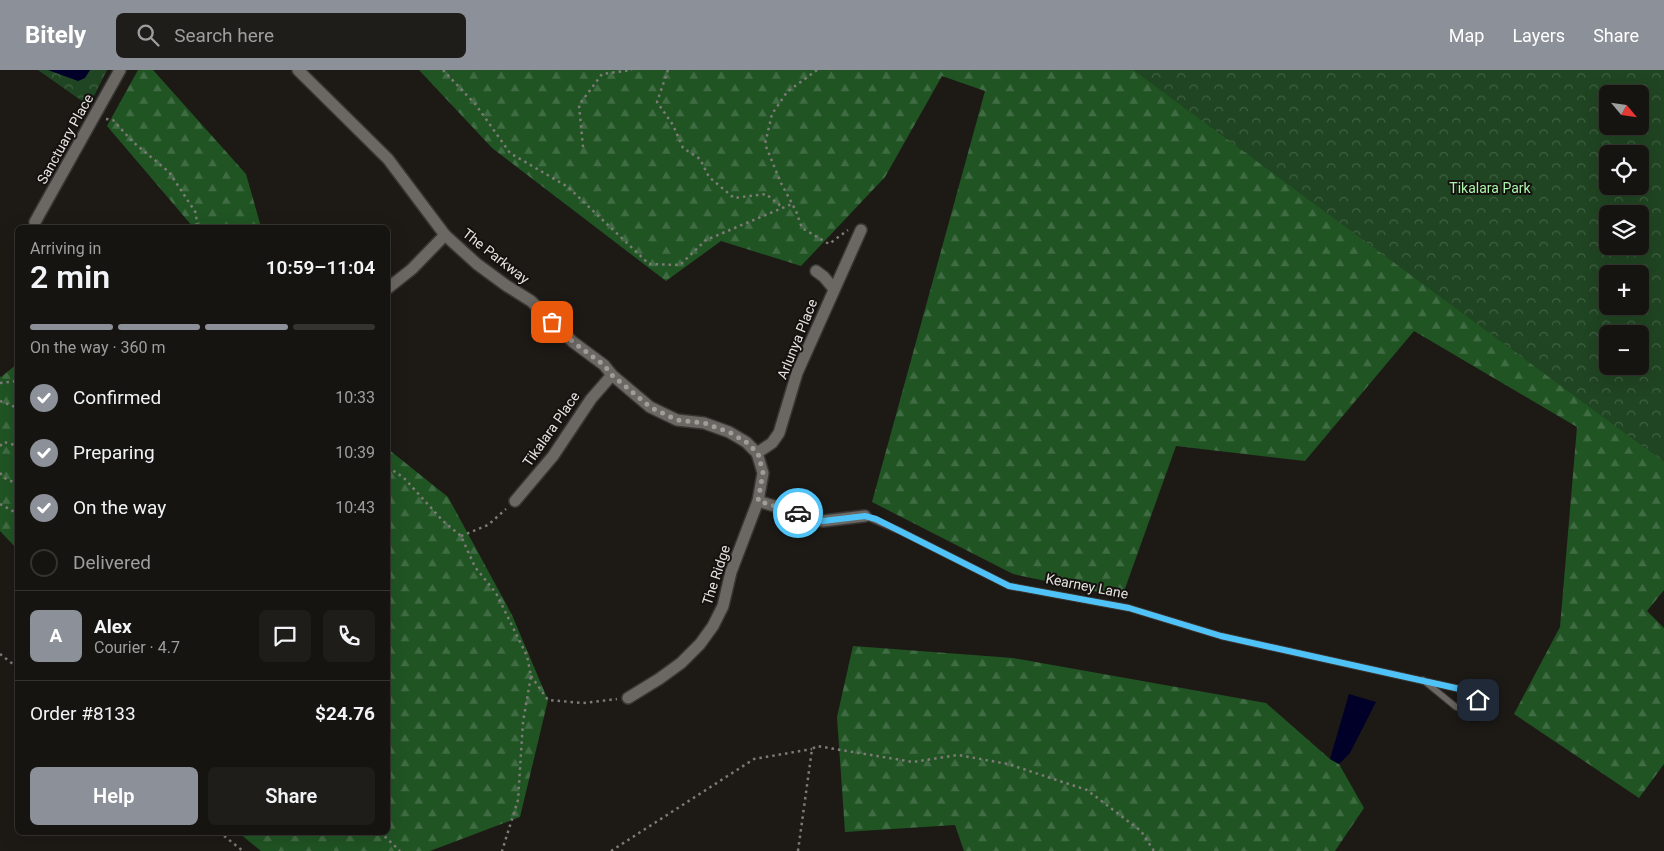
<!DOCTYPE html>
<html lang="en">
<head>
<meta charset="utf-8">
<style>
	body { margin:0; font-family:Roboto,sans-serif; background:#1f1d19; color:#f1f3f6; height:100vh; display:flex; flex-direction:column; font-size:19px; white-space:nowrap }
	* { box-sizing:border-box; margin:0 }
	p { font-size:16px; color:#9e9e9f }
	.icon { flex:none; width:28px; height:28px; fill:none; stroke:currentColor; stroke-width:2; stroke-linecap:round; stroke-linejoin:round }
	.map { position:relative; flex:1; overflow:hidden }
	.drawer { position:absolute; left:15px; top:155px; width:375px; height:610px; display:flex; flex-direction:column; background:#161410; border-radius:8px; box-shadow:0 5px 20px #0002,0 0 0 1px #353330 }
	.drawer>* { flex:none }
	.needle { width:32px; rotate:119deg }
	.tools { position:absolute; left:1599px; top:15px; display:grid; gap:10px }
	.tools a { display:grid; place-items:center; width:50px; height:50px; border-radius:8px; background:#161410; box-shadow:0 5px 20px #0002,0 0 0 1px #353330; font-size:25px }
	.pin { position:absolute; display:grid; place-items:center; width:42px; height:42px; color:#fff; margin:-21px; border-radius:10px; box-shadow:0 2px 8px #0006 }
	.courier { position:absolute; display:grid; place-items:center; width:50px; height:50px; margin:-25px; border:4px solid #4fc3f7; border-radius:50%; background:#fff; color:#222; box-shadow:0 1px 6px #0007 }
	.head em { font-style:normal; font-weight:600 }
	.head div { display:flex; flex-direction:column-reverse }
	.head { display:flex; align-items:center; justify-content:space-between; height:85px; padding:0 15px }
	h1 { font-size:32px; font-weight:600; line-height:38px }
	.bar { display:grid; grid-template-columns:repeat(4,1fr); gap:8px 5px; align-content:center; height:60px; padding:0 15px }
	.bar i { height:6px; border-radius:4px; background:#353330 }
	.bar .on { background:#8c9099 }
	.bar p { grid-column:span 4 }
	.line { display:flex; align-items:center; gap:12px; padding:0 15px; border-top:1px solid #353330 }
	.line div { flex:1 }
	.round { display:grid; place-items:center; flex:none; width:52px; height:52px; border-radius:8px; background:#1f1d19 }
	ol { padding:0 15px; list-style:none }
	li { display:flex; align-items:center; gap:15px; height:55px }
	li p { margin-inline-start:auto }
	li .icon { padding:5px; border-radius:50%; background:#8c9099; color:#fff; stroke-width:4 }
	li:last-child { color:#9e9e9f }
	li i { width:28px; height:28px; border:2px solid #353330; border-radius:50% }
	.cta { display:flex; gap:10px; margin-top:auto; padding:10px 15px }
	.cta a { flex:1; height:58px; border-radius:8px; background:#8c9099; color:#fff; font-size:20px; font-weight:600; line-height:58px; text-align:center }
	.cta a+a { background:#1f1d19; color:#f1f3f6 }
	header { display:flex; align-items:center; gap:30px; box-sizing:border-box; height:70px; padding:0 25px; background:#8c9099; color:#fff }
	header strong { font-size:24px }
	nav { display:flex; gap:28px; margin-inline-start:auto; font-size:18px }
	.search { width:350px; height:45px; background:#1f1d19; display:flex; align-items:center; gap:12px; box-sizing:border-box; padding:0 18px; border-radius:8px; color:#9e9e9f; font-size:19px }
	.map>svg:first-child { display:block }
</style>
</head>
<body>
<header>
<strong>Bitely</strong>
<div class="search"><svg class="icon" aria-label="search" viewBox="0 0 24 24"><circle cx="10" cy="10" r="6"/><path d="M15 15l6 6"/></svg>Search here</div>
<nav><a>Map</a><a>Layers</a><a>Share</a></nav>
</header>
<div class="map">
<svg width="1664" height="781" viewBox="0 0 1664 781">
	<defs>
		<pattern id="forest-firs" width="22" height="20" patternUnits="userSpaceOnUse" patternTransform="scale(1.25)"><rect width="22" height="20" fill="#205423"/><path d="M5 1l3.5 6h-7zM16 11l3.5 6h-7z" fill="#406c43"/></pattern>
		<pattern id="park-crowns" width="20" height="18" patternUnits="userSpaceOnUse" patternTransform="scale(1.25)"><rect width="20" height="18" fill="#204522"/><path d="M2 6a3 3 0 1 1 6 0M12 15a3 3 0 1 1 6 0" fill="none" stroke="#406042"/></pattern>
	</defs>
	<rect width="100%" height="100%" fill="#1d1a16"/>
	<g fill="url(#forest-firs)" fill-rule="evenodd">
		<polygon points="138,0 153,0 246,104 261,157 193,157 107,56"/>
		<path d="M 419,0 L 1664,0 L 1664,520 L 1647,541 L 1664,558 L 1664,694 L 1639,728 L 1514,644 L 1560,557 L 1577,357 L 1414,261 L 1305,391 L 1176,376 L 1122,527 L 1013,504 L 872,432 L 985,21 L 942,6 L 885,107 L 801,196 L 721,171 L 666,211 L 492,78 ZM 1608,24 L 1640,24 L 1640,56 L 1608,56 ZM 1608,84 L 1640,84 L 1640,116 L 1608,116 ZM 1608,144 L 1640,144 L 1640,176 L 1608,176 ZM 1608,204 L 1640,204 L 1640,236 L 1608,236 ZM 1608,264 L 1640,264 L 1640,296 L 1608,296 Z"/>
		<polygon points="17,294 17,479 0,461 0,306 1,307"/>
		<polygon points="388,379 448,427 512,545 548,630 520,747 430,781 261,781 239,763 388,762"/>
		<polygon points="853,576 1013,588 1266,633 1330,689 1339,694 1364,738 1335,781 964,781 955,755 845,762 837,647"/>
	</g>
	<g fill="url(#park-crowns)" fill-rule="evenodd">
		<polygon points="38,0 107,0 89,36"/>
		<path d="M 1133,0 L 1664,0 L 1664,392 ZM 1608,24 L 1640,24 L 1640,56 L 1608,56 ZM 1608,84 L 1640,84 L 1640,116 L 1608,116 ZM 1608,144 L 1640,144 L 1640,176 L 1608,176 ZM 1608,204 L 1640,204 L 1640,236 L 1608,236 ZM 1608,264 L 1640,264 L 1640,296 L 1608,296 Z"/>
	</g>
	<g fill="#000028">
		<polygon points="48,0 90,0 85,8 78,11"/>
		<polygon points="1349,624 1376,632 1350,683 1339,694 1330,689"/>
	</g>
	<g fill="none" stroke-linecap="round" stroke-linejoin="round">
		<g stroke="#383634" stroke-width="8">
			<polyline id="lane" points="865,446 900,461 1009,516 1129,538 1221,566 1478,623 1478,630 1466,640 1456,637 1423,610"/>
		</g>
		<g stroke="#383634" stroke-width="14">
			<g id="street">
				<polyline points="298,0 388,89 445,165 477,194 507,216 531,231 573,272 604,295 612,305 650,337 677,350 704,353 729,362 746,372 757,383"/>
				<polyline points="35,152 120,0"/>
				<polyline points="816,201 824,207 834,219"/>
				<polyline points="388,218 412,199 445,165"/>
				<polyline points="757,383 772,373 779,363 797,303 861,160"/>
				<polyline points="515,431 553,386 591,329 612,305"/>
				<polyline points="758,431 823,451 865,446"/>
				<polyline points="628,628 659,609 681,593 700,574 713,556 723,536 731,502 758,431 763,403 757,383"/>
			</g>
		</g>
		<g stroke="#7d7a77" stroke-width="2.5" stroke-dasharray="2.5 4" stroke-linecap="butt">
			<polyline points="443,0 476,35 510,83 568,117 649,194 680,195 706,170 792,134"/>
			<polyline points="668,0 657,32 673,55 683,78 700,89 709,107 734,128 766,124 783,138"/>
			<polyline points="817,0 787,22 772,44 765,74 781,113 796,141 802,158 829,174 848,160"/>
			<polyline points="106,49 113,50 133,72 169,102 196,143 197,158"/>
			<polyline points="583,77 579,35 602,4 632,0"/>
			<polyline points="0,313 18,311"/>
			<polyline points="0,331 18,338"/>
			<polyline points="0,376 4,372 18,376"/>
			<polyline points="388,397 404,408 443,451 461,466 475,497 496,523 527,586 531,606 523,652 518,730 502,781"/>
			<polyline points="0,403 7,410 18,413"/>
			<polyline points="0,434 18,444"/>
			<polyline points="461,466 488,455 506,439"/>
			<polyline points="0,584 18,598"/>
			<polyline points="531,606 548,630 583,633 617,629"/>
			<polyline points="219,762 243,781"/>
			<polyline points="380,762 400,781"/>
			<polyline points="611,781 754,689 812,679"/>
			<polyline points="798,781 812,679 817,676 913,692 958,685 1008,694 1087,720 1141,761 1154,781"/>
		</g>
		<use href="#lane" stroke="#6b6763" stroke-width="5.5"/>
		<use href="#street" stroke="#6b6763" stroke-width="11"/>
	</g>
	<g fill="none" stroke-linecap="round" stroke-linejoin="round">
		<polyline stroke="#9f9d99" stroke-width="5" stroke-dasharray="0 9" points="552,252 573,272 604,295 612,305 650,337 677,350 704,353 729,362 746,372 758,383 763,403 758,431 798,443"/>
		<polyline stroke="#4fc3f7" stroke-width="6" points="798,443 823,451 865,446 876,449 1009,516 1129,538 1221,566 1478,623 1478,630"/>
	</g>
	<g text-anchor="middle" stroke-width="4" stroke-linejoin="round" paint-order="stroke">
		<g font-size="14" fill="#e5e3e0" stroke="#14110e">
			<text transform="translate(65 69) rotate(-61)" y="5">Sanctuary Place</text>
			<text transform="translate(496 186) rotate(38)" y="5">The Parkway</text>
			<text transform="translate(797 269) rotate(-68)" y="5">Arlunya Place</text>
			<text transform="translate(551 359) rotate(-55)" y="5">Tikalara Place</text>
			<text transform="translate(716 505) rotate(-72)" y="5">The Ridge</text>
			<text transform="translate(1087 516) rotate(11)" y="5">Kearney Lane</text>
		</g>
		<g font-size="14" fill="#aaf5aa" stroke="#14110e">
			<text x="1490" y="123">Tikalara Park</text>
		</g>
	</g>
</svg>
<div class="tools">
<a><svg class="needle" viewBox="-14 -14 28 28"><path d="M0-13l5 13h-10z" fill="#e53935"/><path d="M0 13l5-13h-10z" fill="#9e9e9f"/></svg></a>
<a><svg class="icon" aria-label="locate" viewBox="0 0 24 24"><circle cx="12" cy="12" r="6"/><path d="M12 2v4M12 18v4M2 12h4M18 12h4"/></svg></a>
<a><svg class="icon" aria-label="layers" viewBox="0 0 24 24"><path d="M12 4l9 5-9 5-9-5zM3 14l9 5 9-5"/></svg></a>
<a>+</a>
<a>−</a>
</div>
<div class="pin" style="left:552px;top:252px;background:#ea580c"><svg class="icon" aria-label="bag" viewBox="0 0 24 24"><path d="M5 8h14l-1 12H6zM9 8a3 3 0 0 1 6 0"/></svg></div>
<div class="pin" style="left:1478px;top:630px;background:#1f2937"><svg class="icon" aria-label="home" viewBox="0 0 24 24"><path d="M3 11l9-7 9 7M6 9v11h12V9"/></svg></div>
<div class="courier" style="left:798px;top:443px"><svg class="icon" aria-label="car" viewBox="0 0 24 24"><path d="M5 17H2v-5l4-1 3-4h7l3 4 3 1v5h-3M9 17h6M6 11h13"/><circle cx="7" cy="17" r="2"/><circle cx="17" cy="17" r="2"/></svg></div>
<section class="drawer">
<div class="head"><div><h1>2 min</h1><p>Arriving in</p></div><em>10:59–11:04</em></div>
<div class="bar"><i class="on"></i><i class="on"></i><i class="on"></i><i></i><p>On the way · 360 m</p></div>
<ol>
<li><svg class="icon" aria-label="check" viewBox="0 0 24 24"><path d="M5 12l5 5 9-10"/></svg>Confirmed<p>10:33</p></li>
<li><svg class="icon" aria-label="check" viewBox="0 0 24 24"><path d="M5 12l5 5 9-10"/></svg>Preparing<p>10:39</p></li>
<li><svg class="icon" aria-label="check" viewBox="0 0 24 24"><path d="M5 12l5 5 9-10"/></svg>On the way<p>10:43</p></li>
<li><i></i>Delivered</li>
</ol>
<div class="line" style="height:90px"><b class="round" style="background:#8c9099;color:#fff">A</b><div><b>Alex</b><p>Courier · 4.7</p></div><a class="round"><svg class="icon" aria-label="chat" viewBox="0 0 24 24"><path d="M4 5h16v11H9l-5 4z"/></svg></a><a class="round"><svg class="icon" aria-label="phone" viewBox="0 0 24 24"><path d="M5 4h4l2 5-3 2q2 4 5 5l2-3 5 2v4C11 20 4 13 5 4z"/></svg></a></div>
<div class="line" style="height:65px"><div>Order #8133</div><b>$24.76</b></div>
<div class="cta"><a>Help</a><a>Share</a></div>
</section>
</div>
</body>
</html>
